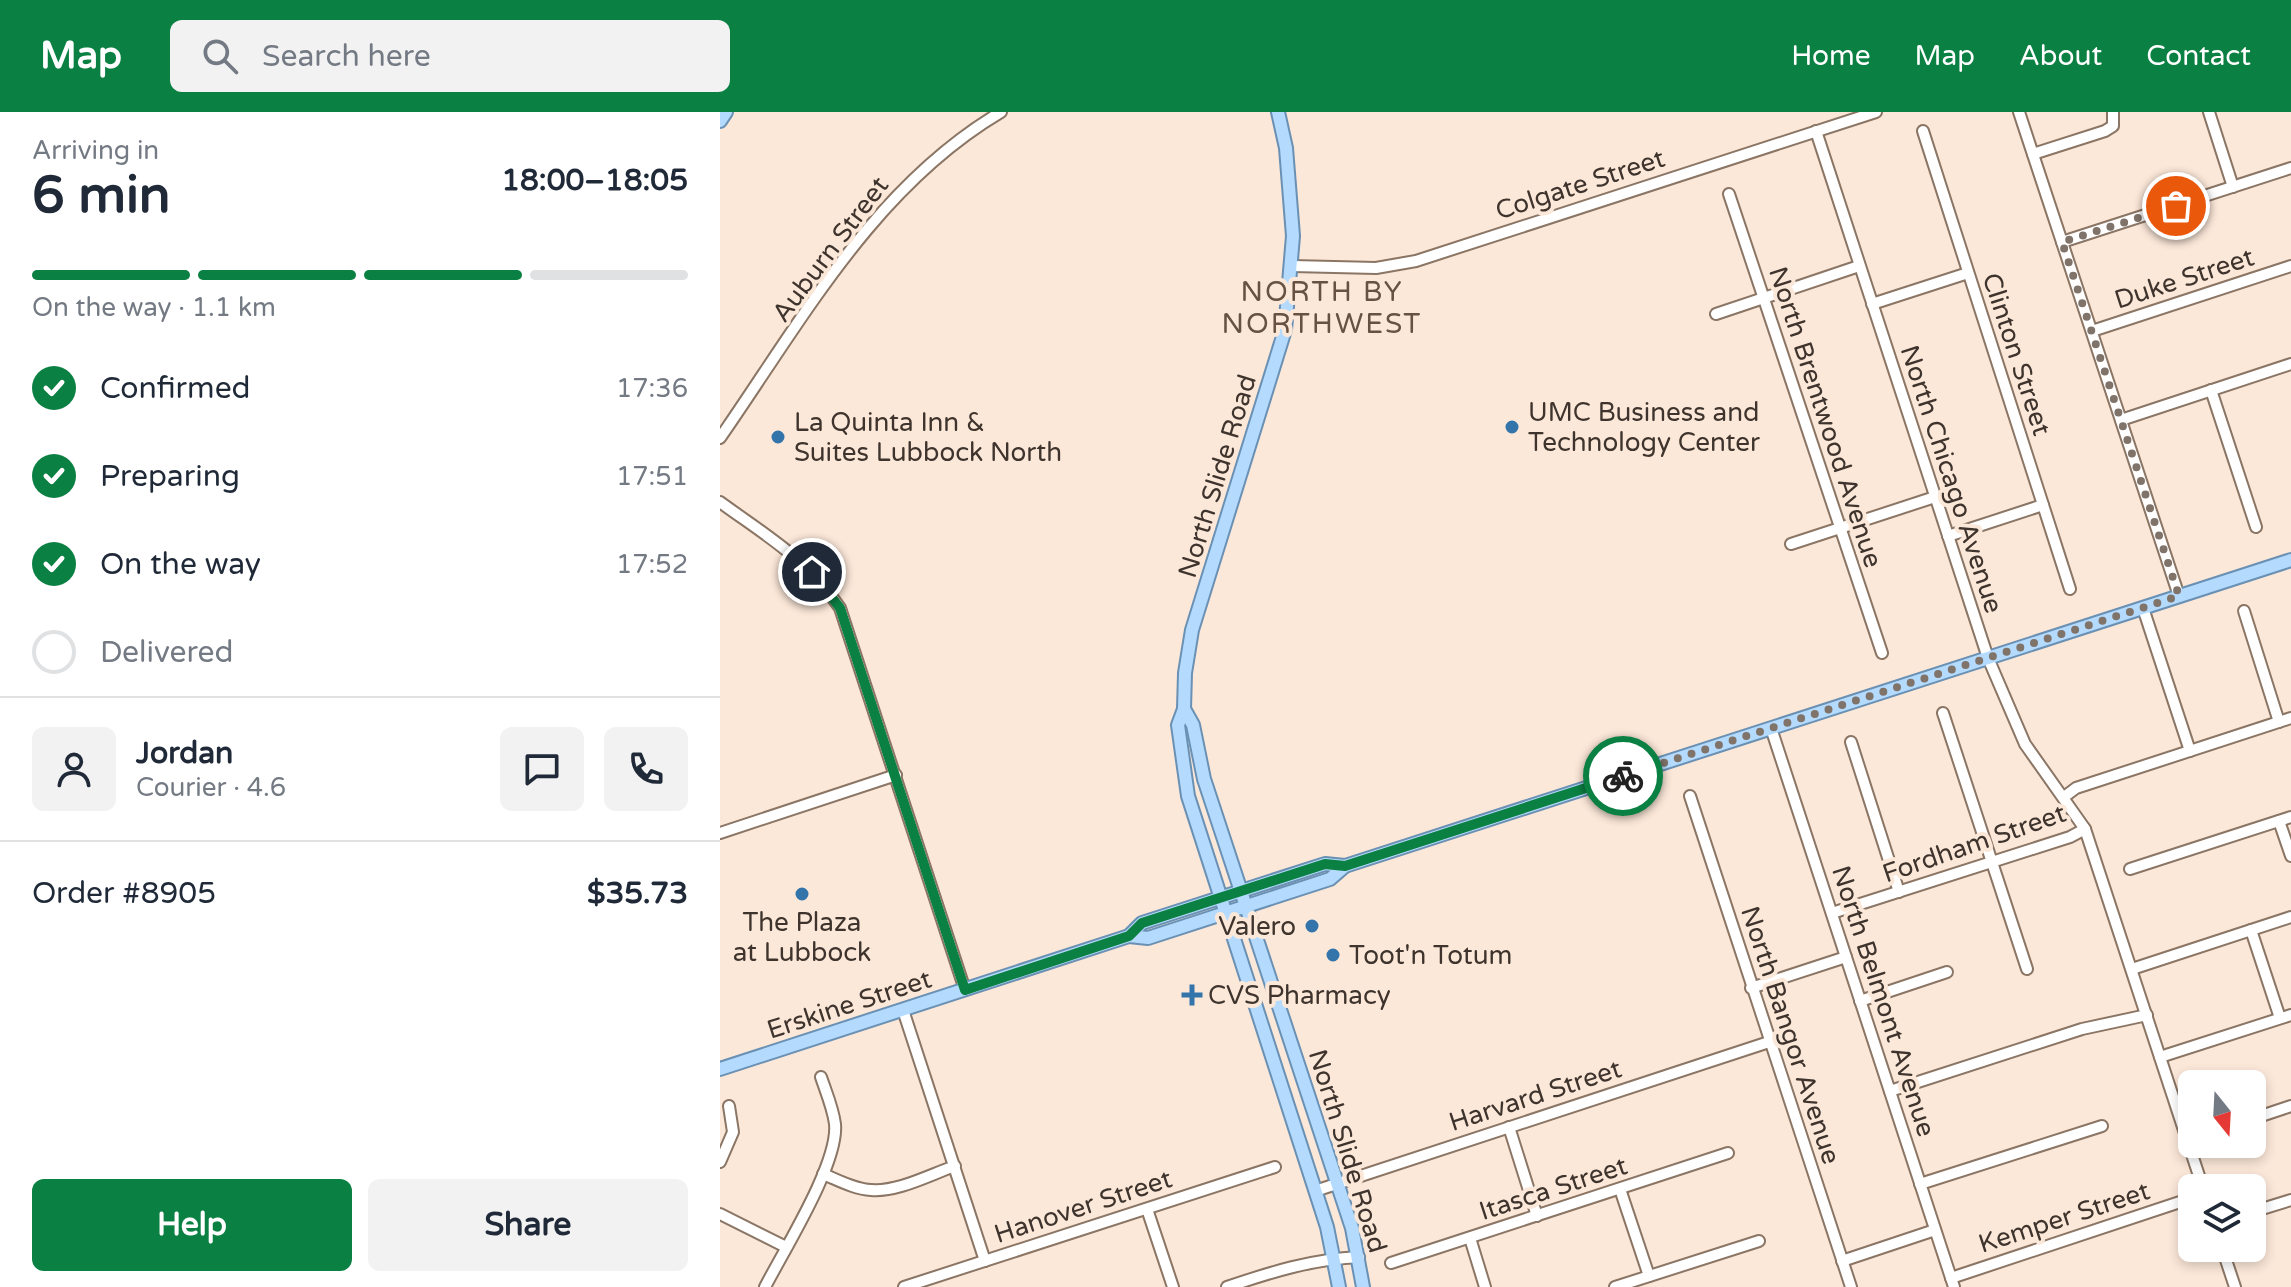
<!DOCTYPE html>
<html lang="en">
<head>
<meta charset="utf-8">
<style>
	body { margin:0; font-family:"Varela Round",sans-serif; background:#f2f2f3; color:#1f2937; height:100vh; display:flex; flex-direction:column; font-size:30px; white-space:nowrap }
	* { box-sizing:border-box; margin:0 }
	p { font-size:26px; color:#747a83 }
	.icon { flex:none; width:44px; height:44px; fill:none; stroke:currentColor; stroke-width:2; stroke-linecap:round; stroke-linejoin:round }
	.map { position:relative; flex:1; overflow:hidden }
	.sheet { display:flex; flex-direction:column; background:#fff; width:720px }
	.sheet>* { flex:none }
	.needle { width:52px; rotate:162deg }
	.buttons { position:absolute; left:1458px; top:958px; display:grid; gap:16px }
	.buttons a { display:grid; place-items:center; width:88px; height:88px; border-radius:12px; background:#fff; box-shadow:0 4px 12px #0003; font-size:40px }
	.pin { position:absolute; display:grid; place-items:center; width:68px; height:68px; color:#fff; margin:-34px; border:4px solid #fff; border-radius:50%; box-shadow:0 2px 8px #0007 }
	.courier { position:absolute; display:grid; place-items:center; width:80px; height:80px; margin:-40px; border:6px solid #0b8043; border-radius:50%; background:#fff; color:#222; box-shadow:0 2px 10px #0007 }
	.summary em { font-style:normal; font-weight:800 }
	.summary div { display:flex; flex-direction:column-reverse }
	.summary { display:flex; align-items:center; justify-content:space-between; height:136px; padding:0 32px }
	h1 { font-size:52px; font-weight:800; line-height:60px }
	.bar { display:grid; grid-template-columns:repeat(4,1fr); gap:12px 8px; align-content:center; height:96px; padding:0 32px }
	.bar i { height:10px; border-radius:6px; background:#e0e1e3 }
	.bar .on { background:#0b8043 }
	.bar p { grid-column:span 4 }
	.line { display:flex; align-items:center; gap:20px; padding:0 32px; border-top:2px solid #e0e1e3 }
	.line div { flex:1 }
	.round { display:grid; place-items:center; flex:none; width:84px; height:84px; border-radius:12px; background:#f2f2f3 }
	ol { padding:0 32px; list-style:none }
	li { display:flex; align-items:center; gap:24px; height:88px }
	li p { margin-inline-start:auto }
	li .icon { padding:8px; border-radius:50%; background:#0b8043; color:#fff; stroke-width:4 }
	li:last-child { color:#747a83 }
	li i { width:44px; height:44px; border:4px solid #e0e1e3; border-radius:50% }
	.primary-button { display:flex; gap:16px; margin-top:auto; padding:16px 32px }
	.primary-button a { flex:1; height:92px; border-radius:12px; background:#0b8043; color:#fff; font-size:32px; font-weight:800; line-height:92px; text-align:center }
	.primary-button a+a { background:#f2f2f3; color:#1f2937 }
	header { display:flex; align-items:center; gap:48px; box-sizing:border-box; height:112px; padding:0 40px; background:#0b8043; color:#fff }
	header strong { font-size:38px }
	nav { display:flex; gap:44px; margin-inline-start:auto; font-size:28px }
	.search { width:560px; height:72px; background:#f2f2f3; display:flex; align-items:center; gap:20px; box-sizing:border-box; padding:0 28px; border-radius:12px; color:#747a83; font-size:30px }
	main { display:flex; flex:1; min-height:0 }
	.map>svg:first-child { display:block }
</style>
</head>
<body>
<header>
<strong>Map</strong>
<div class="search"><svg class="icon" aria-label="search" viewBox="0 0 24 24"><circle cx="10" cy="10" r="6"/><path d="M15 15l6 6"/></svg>Search here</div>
<nav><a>Home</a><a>Map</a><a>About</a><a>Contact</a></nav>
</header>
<main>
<section class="sheet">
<div class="summary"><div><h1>6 min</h1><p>Arriving in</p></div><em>18:00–18:05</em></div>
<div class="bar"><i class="on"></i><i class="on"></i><i class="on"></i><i></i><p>On the way · 1.1 km</p></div>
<ol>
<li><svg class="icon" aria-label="check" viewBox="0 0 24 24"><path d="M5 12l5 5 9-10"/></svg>Confirmed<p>17:36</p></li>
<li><svg class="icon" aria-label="check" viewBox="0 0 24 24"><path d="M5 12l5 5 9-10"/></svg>Preparing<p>17:51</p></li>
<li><svg class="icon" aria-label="check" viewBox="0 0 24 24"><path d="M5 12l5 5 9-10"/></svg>On the way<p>17:52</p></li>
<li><i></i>Delivered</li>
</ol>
<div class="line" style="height:144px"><a class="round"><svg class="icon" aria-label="person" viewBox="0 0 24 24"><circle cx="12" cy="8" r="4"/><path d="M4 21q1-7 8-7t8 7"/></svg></a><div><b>Jordan</b><p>Courier · 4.6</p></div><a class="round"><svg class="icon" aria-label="chat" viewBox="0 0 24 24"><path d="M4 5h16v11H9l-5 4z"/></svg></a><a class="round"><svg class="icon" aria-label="phone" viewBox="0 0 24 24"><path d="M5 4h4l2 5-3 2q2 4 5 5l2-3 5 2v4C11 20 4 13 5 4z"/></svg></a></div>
<div class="line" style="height:104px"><div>Order #8905</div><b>$35.73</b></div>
<div class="primary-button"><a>Help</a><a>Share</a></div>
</section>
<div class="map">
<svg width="1571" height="1175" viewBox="0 0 1571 1175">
	<rect width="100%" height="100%" fill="#fce8d9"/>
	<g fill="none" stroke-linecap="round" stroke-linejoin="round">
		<g stroke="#8b7564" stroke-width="14">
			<g id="minor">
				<polyline points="1299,0 1459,484"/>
				<polyline points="1489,0 1513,75"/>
				<polyline points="1096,19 1268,546 1305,632 1365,717 1483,1076"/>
				<polyline points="1203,19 1350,477"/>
				<polyline points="1313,42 1385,19 1393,14 1393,0"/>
				<polyline points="1009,82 1162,541"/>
				<polyline points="1342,130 1571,56"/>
				<polyline points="572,154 656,156 696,149 1156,0"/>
				<polyline points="1152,192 1248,161"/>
				<polyline points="996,202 1139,154"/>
				<polyline points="1372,219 1571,154"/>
				<polyline points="1491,278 1536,415"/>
				<polyline points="1401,308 1571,252"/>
				<path d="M 0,326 C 82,208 154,75 281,0"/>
				<path d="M 0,390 C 48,425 86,446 120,496 L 245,878"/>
				<polyline points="1228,424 1323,393"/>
				<polyline points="1071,432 1215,385"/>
				<polyline points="1423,496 1470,639"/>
				<polyline points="1524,499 1559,610"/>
				<polyline points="1223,601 1307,857"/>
				<polyline points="1051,616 1234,1175"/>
				<polyline points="1131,630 1179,780"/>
				<polyline points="970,684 1131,1175"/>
				<polyline points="1344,685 1356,676 1571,606"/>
				<polyline points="1559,709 1571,744"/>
				<polyline points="0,721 176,663"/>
				<polyline points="1410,757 1571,705"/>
				<polyline points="1112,801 1350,725 1365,717"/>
				<polyline points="1531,818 1560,906"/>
				<polyline points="1412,857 1571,805"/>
				<polyline points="1031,876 1126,845"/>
				<polyline points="1140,889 1227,860"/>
				<polyline points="183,898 265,1149"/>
				<polyline points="1440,945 1571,903"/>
				<polyline points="1170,979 1362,917 1427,903"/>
				<polyline points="1532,1007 1571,994"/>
				<polyline points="789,1015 817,1104"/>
				<polyline points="0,1050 13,1020 9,994"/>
				<path d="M 103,1062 C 118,1068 134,1077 151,1078 C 178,1080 209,1063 235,1054"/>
				<polyline points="1200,1072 1382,1014"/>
				<polyline points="900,1077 929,1164"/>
				<polyline points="595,1079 1049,930"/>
				<polyline points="427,1097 453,1175"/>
				<polyline points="1532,1100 1571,1088"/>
				<polyline points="0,1102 66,1135"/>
				<polyline points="750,1126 765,1175"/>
				<polyline points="1502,1136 1515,1175"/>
				<polyline points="1122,1149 1215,1118"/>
				<polyline points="671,1151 1008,1041"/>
				<polyline points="1231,1166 1472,1086"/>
				<path d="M 45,1175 C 64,1138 119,1051 115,1012 C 113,996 106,980 101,965"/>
				<polyline points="184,1175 555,1055"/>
				<path d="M 507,1175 C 551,1160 593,1147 639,1145"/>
				<polyline points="895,1175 1039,1129"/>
			</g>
		</g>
		<g stroke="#6a91b4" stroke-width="16">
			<g id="major">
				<polyline points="558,0 566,36 573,124 565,218 472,518 465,561 464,597 458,613 468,684 607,1115 619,1175"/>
				<polyline points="0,9 6,0"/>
				<polyline points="464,597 473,613 484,667 632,1116 643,1175"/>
				<polyline points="409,824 422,811 605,752 625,754"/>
				<polyline points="0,957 409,824 428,826 610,767 625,754 1571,448"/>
			</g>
		</g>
		<use href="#minor" stroke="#fff" stroke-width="10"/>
		<use href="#major" stroke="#b4dbfe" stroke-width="12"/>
	</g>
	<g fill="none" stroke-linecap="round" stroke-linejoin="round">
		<polyline stroke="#807369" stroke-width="8" stroke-dasharray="0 14.4" points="903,664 1459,484 1342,130 1456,94"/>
		<polyline stroke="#0b8043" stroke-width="10" points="92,460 120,496 245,878 409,824 422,811 605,752 625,754 903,664"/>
	</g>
	<g fill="#3374aa" stroke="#fce8d9" stroke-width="3">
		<circle cx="792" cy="315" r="8"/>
		<circle cx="58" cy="325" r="8"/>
		<circle cx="82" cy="782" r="8"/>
		<circle cx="592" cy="814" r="8"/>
		<circle cx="613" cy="843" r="8"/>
		<path d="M468 871h8v8h8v8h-8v8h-8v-8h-8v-8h8z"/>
	</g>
	<g text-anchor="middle" stroke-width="8" stroke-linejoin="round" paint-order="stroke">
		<g font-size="26" fill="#3e342d" stroke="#fce8d9">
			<text transform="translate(860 72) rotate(-18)" y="9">Colgate Street</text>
			<text transform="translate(110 137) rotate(-53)" y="9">Auburn Street</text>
			<text transform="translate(1464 166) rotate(-18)" y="9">Duke Street</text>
			<text transform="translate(1297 242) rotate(72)" y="9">Clinton Street</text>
			<text transform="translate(1106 305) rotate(72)" y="9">North Brentwood Avenue</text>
			<text transform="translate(497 364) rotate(-73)" y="9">North Slide Road</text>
			<text transform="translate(1232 367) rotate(72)" y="9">North Chicago Avenue</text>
			<text transform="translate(1254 731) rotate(-19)" y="9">Fordham Street</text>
			<text transform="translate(1164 889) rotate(72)" y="9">North Belmont Avenue</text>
			<text transform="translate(129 892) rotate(-18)" y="9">Erskine Street</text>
			<text transform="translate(1071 923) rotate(72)" y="9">North Bangor Avenue</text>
			<text transform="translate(815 983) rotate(-18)" y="9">Harvard Street</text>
			<text transform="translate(628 1039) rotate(73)" y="9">North Slide Road</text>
			<text transform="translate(833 1076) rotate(-18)" y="9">Itasca Street</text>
			<text transform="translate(363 1094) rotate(-18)" y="9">Hanover Street</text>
			<text transform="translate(1344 1105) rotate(-18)" y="9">Kemper Street</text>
		</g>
		<g font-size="26" fill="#3e342d" stroke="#fce8d9" text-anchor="start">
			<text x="808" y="309">UMC Business and<tspan x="808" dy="30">Technology Center</tspan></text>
			<text x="74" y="319">La Quinta Inn &amp;<tspan x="74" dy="30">Suites Lubbock North</tspan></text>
			<text x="82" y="819" text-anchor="middle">The Plaza<tspan x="82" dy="30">at Lubbock</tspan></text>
			<text x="576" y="823" text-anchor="end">Valero</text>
			<text x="629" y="852">Toot'n Totum</text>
			<text x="488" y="892">CVS Pharmacy</text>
		</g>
		<g font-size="28" letter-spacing="2" fill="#675242" stroke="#fce8d9">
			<text x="602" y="189">NORTH BY<tspan x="602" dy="32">NORTHWEST</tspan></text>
		</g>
	</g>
</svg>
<div class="buttons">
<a><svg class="needle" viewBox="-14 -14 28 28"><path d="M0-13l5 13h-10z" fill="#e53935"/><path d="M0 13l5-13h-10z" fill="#747a83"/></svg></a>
<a><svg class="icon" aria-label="layers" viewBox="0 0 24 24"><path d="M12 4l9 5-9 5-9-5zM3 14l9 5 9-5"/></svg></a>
</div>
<div class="pin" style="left:1456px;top:94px;background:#ea580c"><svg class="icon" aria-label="bag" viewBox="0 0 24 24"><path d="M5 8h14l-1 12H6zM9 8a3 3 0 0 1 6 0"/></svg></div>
<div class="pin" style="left:92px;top:460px;background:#1f2937"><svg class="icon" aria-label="home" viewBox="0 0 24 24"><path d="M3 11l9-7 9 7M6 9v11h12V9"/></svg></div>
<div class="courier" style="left:903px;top:664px"><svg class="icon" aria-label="bike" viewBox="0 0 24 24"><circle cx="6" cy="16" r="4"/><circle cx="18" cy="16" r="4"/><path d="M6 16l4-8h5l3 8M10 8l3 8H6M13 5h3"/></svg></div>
</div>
</main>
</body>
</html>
